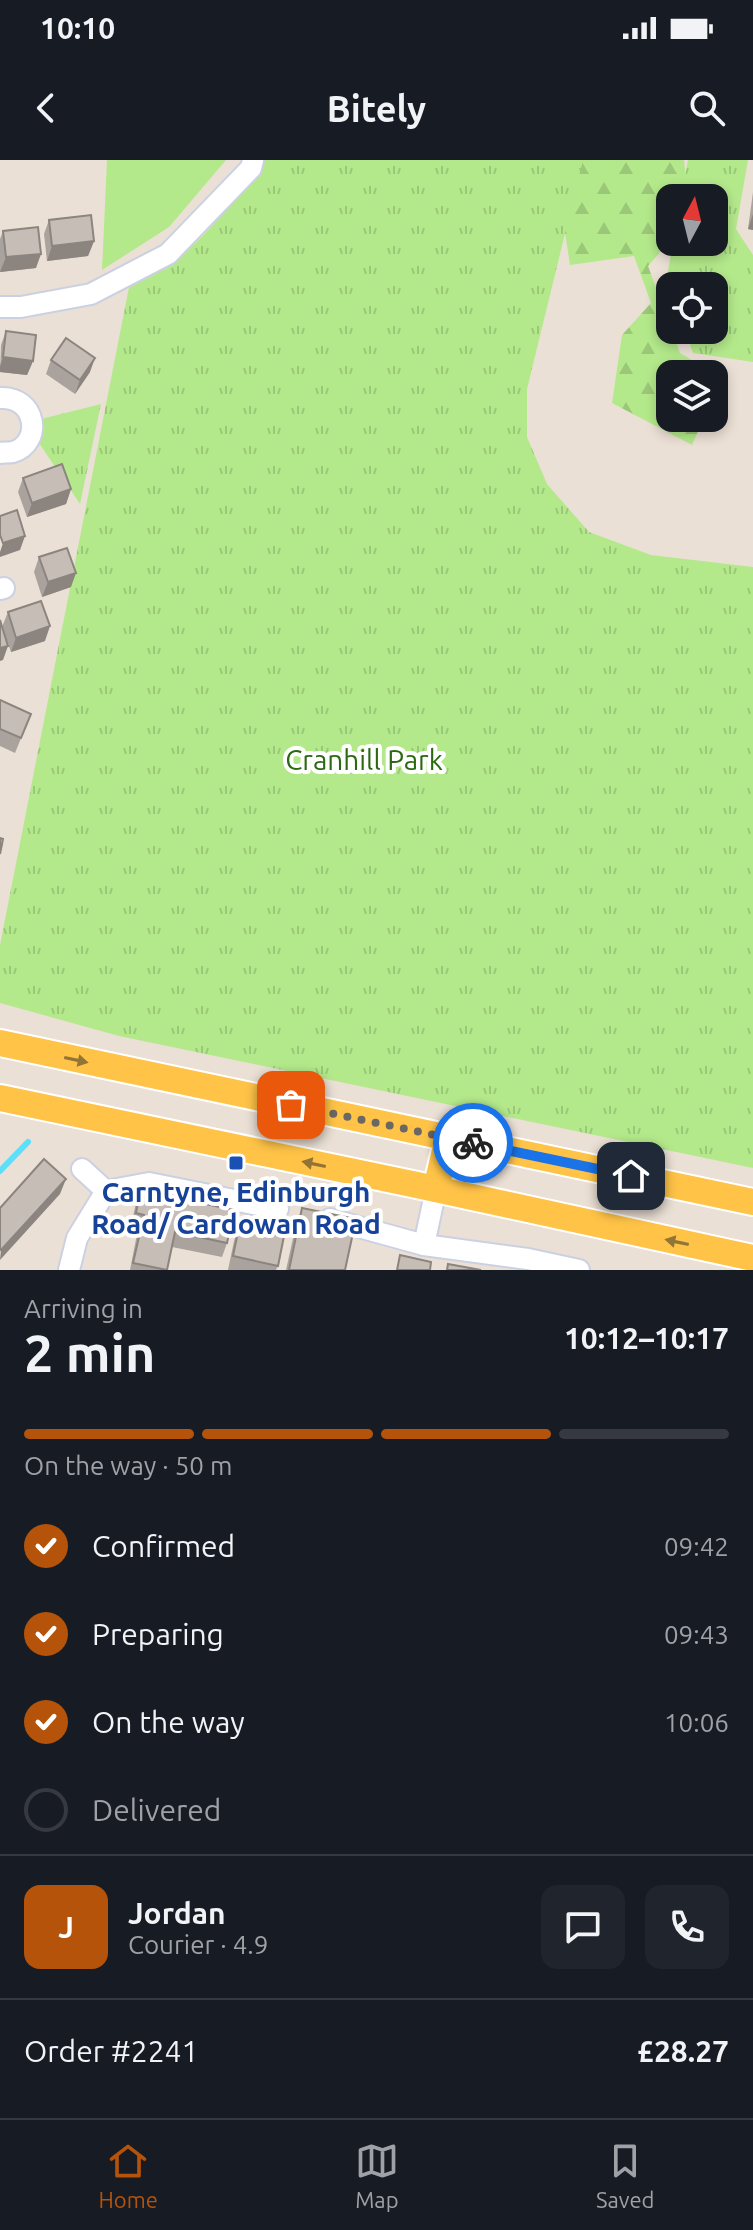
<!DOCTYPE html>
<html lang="en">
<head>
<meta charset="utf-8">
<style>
	body { margin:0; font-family:Ubuntu,sans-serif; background:#20242c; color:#f1f3f6; height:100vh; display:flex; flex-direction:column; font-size:30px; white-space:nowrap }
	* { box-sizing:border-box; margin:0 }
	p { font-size:26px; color:#9ea1a6 }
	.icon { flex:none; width:44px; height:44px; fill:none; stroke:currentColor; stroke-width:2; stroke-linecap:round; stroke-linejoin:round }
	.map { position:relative; height:1110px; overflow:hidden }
	.side { display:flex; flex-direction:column; background:#171b24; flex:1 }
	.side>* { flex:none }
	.needle { width:52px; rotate:7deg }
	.tools { position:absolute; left:656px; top:24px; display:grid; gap:16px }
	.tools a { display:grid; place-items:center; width:72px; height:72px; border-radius:16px; background:#171b24; box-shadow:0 4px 12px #0003; font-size:40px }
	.pin { position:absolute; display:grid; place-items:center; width:68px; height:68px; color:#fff; margin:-34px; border-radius:16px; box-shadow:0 4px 12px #0006 }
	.courier { position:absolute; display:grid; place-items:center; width:80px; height:80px; margin:-40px; border:6px solid #1a73e8; border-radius:50%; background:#fff; color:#222; box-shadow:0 2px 10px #0007 }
	.overview em { font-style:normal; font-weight:700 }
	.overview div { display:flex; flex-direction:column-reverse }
	.overview { display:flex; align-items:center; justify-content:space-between; height:136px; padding:0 24px }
	h1 { font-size:52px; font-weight:700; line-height:60px }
	.bar { display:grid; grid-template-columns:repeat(4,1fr); gap:12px 8px; align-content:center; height:96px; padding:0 24px }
	.bar i { height:10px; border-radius:6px; background:#363941 }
	.bar .on { background:#b45309 }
	.bar p { grid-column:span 4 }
	.line { display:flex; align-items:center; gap:20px; padding:0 24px; border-top:2px solid #363941 }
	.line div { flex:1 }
	.round { display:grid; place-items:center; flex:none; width:84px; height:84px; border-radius:16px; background:#20242c }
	ol { padding:0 24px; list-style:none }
	li { display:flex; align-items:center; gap:24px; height:88px }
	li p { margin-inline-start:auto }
	li .icon { padding:8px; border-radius:50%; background:#b45309; color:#fff; stroke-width:4 }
	li:last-child { color:#9ea1a6 }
	li i { width:44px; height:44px; border:4px solid #363941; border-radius:50% }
	.status { display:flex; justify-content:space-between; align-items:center; height:56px; padding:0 40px; background:#171b24; direction:ltr }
	.status svg { height:22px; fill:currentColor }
	header { display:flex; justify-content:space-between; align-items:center; height:104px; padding:0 24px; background:#171b24; font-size:36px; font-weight:700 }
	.tab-bar { display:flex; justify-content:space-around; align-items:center; height:112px; border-top:2px solid #363941; background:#171b24; font-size:22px; color:#9ea1a6 }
	.tab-bar a { display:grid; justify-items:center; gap:4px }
	.tab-bar .on { color:#b45309 }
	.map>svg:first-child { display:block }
</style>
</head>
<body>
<div class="status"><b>10:10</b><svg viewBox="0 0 49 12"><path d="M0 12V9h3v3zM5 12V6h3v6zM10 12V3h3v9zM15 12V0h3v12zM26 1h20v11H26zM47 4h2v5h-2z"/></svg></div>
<header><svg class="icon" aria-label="back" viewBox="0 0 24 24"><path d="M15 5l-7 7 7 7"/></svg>Bitely<svg class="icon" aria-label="search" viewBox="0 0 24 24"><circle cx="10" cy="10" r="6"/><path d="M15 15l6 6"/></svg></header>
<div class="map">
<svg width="753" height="1110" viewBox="0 0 753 1110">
	<defs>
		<pattern id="forest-firs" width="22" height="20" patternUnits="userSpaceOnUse" patternTransform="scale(2)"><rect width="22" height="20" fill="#b4e98b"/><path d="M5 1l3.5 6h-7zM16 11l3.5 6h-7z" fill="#9bc878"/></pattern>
		<pattern id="park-tufts" width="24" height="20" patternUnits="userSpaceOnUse" patternTransform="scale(2)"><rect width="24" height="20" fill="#b4e98b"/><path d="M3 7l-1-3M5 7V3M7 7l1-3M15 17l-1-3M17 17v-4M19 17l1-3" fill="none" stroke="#9bc878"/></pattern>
	</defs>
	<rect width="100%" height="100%" fill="#ebe0d5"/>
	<polygon fill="#b4e98b" points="107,0 226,0 169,67 102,110"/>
	<polygon fill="url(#forest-firs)" points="554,0 684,0 688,37 670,38 670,81 648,106 680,193 722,218 714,235 714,214 670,214 670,258 704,258 692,285 612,243 622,175 651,143 634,96 570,105"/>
	<g fill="url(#park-tufts)">
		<path d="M 256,0 L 583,0 L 527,229 L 527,277 L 547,324 L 589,372 L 651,395 L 753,407 L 753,1008 L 119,876 L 0,843 L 0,785 L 129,127 C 143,119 159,112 173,102 C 205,79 240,36 256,0 Z"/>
		<polygon points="688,0 748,0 736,69 753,95 753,202 693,193 685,170 714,170 714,126 670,126 667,117 673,82 714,82 714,38 681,38"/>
		<polygon points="101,244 80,344 39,283 41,259"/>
	</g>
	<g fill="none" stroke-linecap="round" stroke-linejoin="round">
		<polyline stroke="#5bdffb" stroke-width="6" points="0,1011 28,982"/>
		<g stroke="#cbd1e2" stroke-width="24">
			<g id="minor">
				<polyline points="0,147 21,147 91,134 168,94 251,8 253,0"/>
				<path d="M 0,238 C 37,236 43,283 13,292 C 9,293 4,292 0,293"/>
				<polyline points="0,429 4,428"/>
				<polyline points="82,1009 106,1031"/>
				<polyline points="330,1059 424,1085 528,1099 579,1110"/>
				<polyline points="424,1085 436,1029"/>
				<polyline points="69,1110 77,1078 106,1031 149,1023 278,1049"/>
			</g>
		</g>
		<g stroke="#fff" stroke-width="30">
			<g id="major">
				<polyline points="0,883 753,1042"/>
				<polyline points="0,938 417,1025 753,1098"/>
				<polyline points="436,1029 448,978"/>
			</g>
		</g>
		<use href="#minor" stroke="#fff" stroke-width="20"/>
		<use href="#major" stroke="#ffc347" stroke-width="26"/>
	</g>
	<g fill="#aaa39d">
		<polygon points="753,32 753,70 748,69"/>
		<polygon points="49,60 94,81 88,96 47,101 44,74"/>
		<polygon points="3,71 36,108 0,112 0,79"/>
		<polygon points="6,171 33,201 27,215 0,212 1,185"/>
		<polygon points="51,200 90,212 75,234 46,214"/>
		<polygon points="23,318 71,329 66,344 27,357 18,332"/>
		<polygon points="39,397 71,427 42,437 34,412"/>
		<polygon points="8,452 45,481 11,492 2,467"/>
		<polygon points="0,540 31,554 15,593 0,586"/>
		<polygon points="141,1027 182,1039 227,1083 222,1097 172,1087 167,1110 130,1110 138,1069 131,1067 136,1042"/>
		<polygon points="302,1048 345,1110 286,1110 295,1069"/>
		<polygon points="239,1067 278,1106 276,1110 228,1110 234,1081"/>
	</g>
	<g fill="#8b847f">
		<polygon points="753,54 753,70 748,69"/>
		<polygon points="94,81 88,96 47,101 52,86"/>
		<polygon points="41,94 36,108 0,112 6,97"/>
		<polygon points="3,197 33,201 27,215 0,212 0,206"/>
		<polygon points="95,198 90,212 75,234 80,220"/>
		<polygon points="71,329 66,344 27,357 32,343"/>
		<polygon points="25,376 20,390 0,397 0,392 3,383"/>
		<polygon points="76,413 71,427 42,437 48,422"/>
		<polygon points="50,466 45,481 11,492 16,478"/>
		<polygon points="8,486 3,500 0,501 0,488"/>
		<polygon points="66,1019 60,1034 0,1100 1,1090"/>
	</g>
	<g fill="#c6bdb6" stroke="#8b847f" stroke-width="2">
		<polygon points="91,55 94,81 52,86 49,60"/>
		<polygon points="38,67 41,94 6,97 3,71"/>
		<polygon points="6,171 36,175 33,201 3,197"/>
		<polygon points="66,178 95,198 80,220 51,200"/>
		<polygon points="62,304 71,329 32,343 23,318"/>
		<polygon points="17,350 25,376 3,383 0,375 0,356"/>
		<polygon points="67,388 76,413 48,422 39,397"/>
		<polygon points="41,441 50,466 16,478 8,452"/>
		<polygon points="0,460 8,486 0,488"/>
		<polygon points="0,540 31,554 21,578 0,569"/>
		<polygon points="0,678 3,679 0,694"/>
		<polygon points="44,999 66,1019 1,1090 0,1089 0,1048"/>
		<polygon points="141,1027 183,1036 182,1039 234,1050 227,1083 175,1072 167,1110 133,1103 144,1055 136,1053"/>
		<polygon points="302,1048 356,1059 345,1110 289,1110"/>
		<polygon points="239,1067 284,1076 278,1106 233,1096"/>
		<polygon points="400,1095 431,1102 430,1110 397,1110"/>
		<polygon points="448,1104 481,1110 447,1110"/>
	</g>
	<defs><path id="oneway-solid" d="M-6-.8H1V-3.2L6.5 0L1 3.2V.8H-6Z" transform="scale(2)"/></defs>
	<g fill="#927436">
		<use href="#oneway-solid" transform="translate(76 900) rotate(12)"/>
		<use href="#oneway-solid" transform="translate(314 1004) rotate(-168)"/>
		<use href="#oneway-solid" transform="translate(677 1082) rotate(-168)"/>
	</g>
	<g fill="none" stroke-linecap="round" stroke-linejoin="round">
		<polyline stroke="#6b6763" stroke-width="8" stroke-dasharray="0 14.4" points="291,945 473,983"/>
		<polyline stroke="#1a73e8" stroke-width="10" points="473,983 631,1016"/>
	</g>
	<rect fill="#1a4fb4" stroke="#fff" stroke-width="3" x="228" y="995" width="16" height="16" rx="4"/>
	<g text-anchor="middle" stroke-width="8" stroke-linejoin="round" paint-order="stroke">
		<g font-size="28" fill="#2b6911" stroke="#fff">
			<text x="364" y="610">Cranhill Park</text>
		</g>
		<g font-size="28" font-weight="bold" fill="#164399" stroke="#fff">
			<text x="236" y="1042">Carntyne, Edinburgh<tspan x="236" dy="32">Road/ Cardowan Road</tspan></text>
		</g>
	</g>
</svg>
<div class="tools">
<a><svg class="needle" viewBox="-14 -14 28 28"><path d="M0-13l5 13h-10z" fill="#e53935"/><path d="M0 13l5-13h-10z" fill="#9ea1a6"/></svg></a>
<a><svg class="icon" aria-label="locate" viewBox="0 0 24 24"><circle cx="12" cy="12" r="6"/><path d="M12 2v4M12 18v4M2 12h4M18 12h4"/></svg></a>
<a><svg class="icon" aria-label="layers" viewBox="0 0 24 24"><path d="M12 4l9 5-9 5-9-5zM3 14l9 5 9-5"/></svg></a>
</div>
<div class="pin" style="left:291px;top:945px;background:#ea580c"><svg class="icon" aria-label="bag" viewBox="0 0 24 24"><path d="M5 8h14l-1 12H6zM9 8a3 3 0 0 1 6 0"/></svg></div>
<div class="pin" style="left:631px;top:1016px;background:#1f2937"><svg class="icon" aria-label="home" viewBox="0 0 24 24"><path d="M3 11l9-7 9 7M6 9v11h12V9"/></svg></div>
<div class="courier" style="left:473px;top:983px"><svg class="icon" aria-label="bike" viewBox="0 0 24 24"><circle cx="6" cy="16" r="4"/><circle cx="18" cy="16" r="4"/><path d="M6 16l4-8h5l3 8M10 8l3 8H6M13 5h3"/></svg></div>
</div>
<section class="side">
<div class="overview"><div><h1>2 min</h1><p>Arriving in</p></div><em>10:12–10:17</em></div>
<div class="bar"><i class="on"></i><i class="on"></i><i class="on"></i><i></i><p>On the way · 50 m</p></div>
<ol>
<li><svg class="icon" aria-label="check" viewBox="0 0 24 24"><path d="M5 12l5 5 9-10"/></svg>Confirmed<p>09:42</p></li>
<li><svg class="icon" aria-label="check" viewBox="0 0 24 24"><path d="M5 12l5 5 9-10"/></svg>Preparing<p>09:43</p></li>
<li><svg class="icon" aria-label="check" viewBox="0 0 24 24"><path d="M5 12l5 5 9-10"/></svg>On the way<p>10:06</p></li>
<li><i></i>Delivered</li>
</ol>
<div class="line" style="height:144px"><b class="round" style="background:#b45309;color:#fff">J</b><div><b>Jordan</b><p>Courier · 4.9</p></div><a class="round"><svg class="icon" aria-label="chat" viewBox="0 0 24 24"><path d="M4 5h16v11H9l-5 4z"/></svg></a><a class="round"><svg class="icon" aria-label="phone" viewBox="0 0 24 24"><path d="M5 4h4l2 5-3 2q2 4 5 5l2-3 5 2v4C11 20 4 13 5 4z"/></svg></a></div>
<div class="line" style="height:104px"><div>Order #2241</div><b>£28.27</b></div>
</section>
<nav class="tab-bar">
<a class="on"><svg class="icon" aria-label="home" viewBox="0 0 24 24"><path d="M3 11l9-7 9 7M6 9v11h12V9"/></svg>Home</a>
<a><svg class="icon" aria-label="map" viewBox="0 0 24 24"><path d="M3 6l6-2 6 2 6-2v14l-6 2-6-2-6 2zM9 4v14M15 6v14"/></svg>Map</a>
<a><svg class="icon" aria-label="saved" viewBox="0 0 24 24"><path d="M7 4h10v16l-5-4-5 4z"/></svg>Saved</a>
</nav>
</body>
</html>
